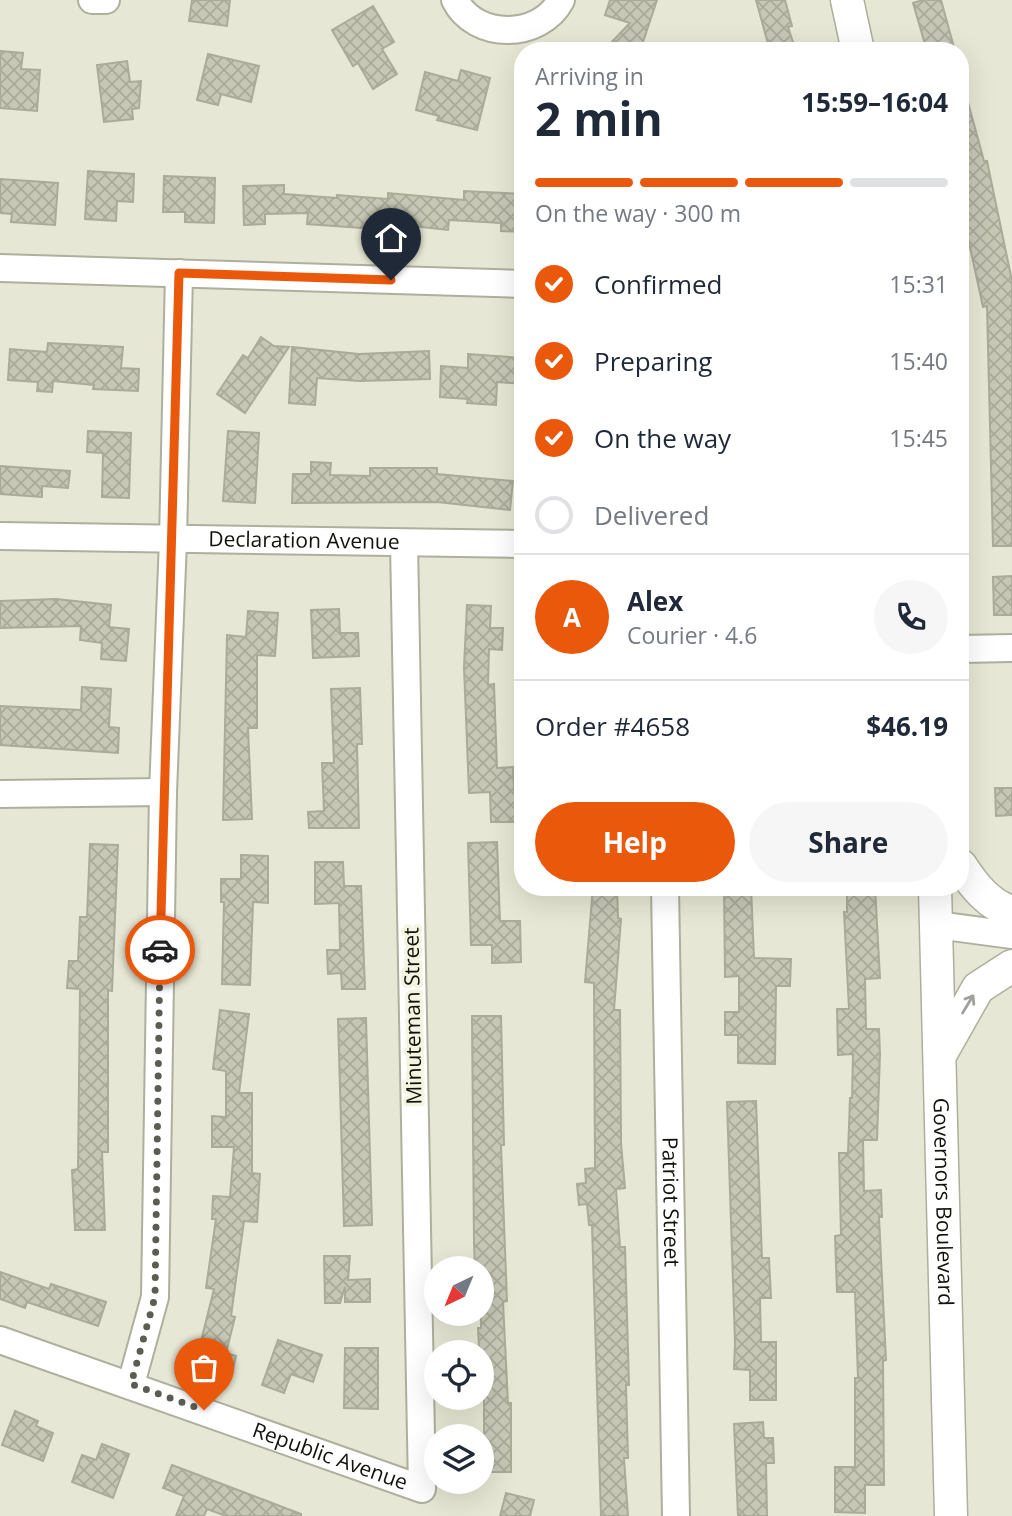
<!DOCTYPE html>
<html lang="en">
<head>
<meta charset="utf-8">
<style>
	body { margin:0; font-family:"Open Sans",sans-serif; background:#f6f6f7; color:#1f2937; height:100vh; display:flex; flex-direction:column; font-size:26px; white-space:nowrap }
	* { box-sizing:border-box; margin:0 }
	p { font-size:23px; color:#747a83 }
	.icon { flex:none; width:38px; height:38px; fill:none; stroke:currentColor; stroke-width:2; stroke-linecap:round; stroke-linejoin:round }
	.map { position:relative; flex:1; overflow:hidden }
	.drawer { position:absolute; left:514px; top:42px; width:455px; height:854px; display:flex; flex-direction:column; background:#fff; border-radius:28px; box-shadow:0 7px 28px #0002 }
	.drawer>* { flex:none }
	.needle { width:46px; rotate:223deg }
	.buttons { position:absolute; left:424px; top:1256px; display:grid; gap:14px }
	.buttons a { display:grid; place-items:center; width:70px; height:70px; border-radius:50%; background:#fff; box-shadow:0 7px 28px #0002; font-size:35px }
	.pin { position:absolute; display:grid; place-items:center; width:60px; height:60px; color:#fff; margin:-72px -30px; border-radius:50% 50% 50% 0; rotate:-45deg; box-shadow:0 0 7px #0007 }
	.pin .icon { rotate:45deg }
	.courier { position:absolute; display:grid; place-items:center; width:70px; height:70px; margin:-35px; border:5px solid #ea580c; border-radius:50%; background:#fff; color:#222; box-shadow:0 2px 9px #0007 }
	.overview em { font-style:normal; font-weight:700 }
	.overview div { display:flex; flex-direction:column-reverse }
	.overview { display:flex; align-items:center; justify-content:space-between; height:119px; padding:0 21px }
	h1 { font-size:46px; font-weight:700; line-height:52px }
	.bar { display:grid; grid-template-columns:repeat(4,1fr); gap:10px 7px; align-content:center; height:84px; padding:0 21px }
	.bar i { height:9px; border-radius:5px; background:#e0e1e3 }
	.bar .selected { background:#ea580c }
	.bar p { grid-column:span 4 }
	.line { display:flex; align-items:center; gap:18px; padding:0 21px; border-top:2px solid #e0e1e3 }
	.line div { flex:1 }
	.round { display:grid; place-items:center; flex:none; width:74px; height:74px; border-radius:37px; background:#f6f6f7 }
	ol { padding:0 21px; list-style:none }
	li { display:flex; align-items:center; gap:21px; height:77px }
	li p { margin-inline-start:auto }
	li .icon { padding:7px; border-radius:50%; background:#ea580c; color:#fff; stroke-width:4 }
	li:last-child { color:#747a83 }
	li i { width:38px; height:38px; border:4px solid #e0e1e3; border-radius:50% }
	.action { display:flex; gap:14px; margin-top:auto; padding:14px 21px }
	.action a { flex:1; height:80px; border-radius:42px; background:#ea580c; color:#fff; font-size:28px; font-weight:700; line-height:80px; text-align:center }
	.action a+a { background:#f6f6f7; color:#1f2937 }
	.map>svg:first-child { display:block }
</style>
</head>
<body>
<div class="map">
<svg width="1012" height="1516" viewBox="0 0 1012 1516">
	<defs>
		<pattern id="building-cross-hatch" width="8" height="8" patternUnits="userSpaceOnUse" patternTransform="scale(1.75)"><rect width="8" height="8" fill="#c6c7b5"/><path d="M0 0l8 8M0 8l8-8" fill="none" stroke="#a9aa9a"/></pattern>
	</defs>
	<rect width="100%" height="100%" fill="#e6e7d4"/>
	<g fill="url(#building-cross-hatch)" stroke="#aaab99" stroke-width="2">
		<polygon points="192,0 230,0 227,26 189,21"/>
		<polygon points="610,0 657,0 640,51 603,51 630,23 605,15"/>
		<polygon points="756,0 785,0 792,26 788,27 796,51 770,51"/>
		<polygon points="923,0 941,0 955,51 927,51 913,3"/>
		<polygon points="373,6 394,42 382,49 397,74 373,89 358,63 353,66 332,30"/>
		<polygon points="0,51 23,53 21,69 40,70 37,111 0,108"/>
		<polygon points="208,54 259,66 251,102 221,94 218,105 197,100"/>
		<polygon points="127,61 130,82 141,81 139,108 132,109 133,119 104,122 97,65"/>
		<polygon points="461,70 490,78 477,130 437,120 439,116 416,110 425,72 458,81"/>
		<polygon points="966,95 984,161 987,161 1012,281 1012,546 993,546 987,306 983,307 961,206 961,96"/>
		<polygon points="88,171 134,174 133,202 117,201 116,221 85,219"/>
		<polygon points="164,176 215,178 214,223 185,222 185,212 163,212"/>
		<polygon points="0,179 58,183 55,225 11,222 12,214 0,213"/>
		<polygon points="284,185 284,194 337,198 337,195 388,199 388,193 464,200 464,191 523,194 523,232 501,231 501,223 449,220 448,230 375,222 375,229 307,224 308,213 265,214 265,224 244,225 243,186"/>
		<polygon points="261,337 274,346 289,347 245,413 217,394 243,355 248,358"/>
		<polygon points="48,343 123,347 121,368 139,369 138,391 93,389 94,385 53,381 52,392 37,391 38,382 8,380 10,349 47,352"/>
		<polygon points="292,347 359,354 429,351 430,379 360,381 317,378 315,405 289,403"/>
		<polygon points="468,354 523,358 523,384 497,382 496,405 467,403 468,399 440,397 441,366 468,368"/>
		<polygon points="88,431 131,433 129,498 102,497 103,453 87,452"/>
		<polygon points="228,431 259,433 255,503 223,501"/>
		<polygon points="311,462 331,463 330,475 370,476 370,468 437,468 437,474 513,481 510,510 437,502 292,503 293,474 311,474"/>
		<polygon points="0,466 70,471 68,488 42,486 42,497 0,494"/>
		<polygon points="1012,576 1012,615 994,615 993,577"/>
		<polygon points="56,599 111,605 109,627 129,629 126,661 101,659 102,643 80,640 81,626 0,628 0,601"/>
		<polygon points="467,605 491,606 490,628 503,628 502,650 489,649 488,685 494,684 497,768 513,767 514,790 523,790 523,810 515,810 515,822 491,822 490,792 469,793 464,667"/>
		<polygon points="339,609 340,633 358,633 359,656 313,658 311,610"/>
		<polygon points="248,611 278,613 275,656 257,655 257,728 248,728 252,819 223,820 227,635 246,637"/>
		<polygon points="82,687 111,689 109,727 119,728 118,753 0,745 0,706 81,710"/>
		<polygon points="360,688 362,744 357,744 359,828 309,828 308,812 324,811 322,763 334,763 331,689"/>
		<polygon points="995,788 1012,788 1012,815 996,816"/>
		<polygon points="497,842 500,921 520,921 521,962 492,963 492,945 471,945 468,843"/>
		<polygon points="90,844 118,845 112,991 108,990 108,1152 102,1152 105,1230 75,1230 72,1170 78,1169 80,989 67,988 69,961 78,961 80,917 87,917"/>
		<polygon points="241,855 268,856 268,903 253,902 250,985 222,984 224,902 221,902 221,879 241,879"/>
		<polygon points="315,862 343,862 344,886 361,886 365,989 342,989 341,973 328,974 327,950 340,950 339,903 315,904"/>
		<polygon points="593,887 617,887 618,918 621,919 614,1010 620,1010 621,1143 625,1188 616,1189 620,1247 625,1247 629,1385 626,1385 628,1458 624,1458 628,1516 601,1516 592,1225 589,1225 587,1204 579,1205 577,1184 586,1183 585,1169 595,1168 594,983 585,982"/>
		<polygon points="724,887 751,887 754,958 791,959 790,986 776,986 775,1064 738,1063 738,1035 725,1035 725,1012 739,1012 739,976 725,977"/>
		<polygon points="847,887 875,887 880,978 865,979 866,1029 879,1029 880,1054 877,1140 863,1140 864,1191 881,1190 882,1217 879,1217 886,1360 883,1361 884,1485 865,1485 865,1513 835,1512 835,1467 855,1467 855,1378 858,1378 855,1292 837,1292 835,1236 841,1235 839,1153 848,1153 850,1098 852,1098 853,1054 838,1055 837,1009 849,1009 844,912 847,912"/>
		<polygon points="220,1010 249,1014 239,1093 252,1093 252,1173 260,1174 257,1222 244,1221 231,1316 235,1317 226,1353 236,1356 231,1378 194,1369 214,1289 206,1288 216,1219 212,1219 213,1196 230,1197 234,1147 212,1147 212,1116 226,1117 226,1071 213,1069"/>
		<polygon points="472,1016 501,1016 504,1145 501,1145 507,1301 503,1302 508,1403 511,1403 511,1472 484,1472 484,1390 481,1390 478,1328 481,1328 481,1269 475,1269 474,1244"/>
		<polygon points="366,1018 372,1225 344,1226 338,1019"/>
		<polygon points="756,1101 762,1258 769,1258 771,1298 760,1298 761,1342 776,1342 776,1400 750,1400 750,1370 734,1369 735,1342 727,1102"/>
		<polygon points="324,1256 350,1256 348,1280 370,1279 370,1302 345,1302 345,1287 340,1303 325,1303"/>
		<polygon points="0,1272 49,1289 51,1284 106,1302 98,1326 27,1302 25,1308 0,1299"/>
		<polygon points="278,1340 322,1355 313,1382 291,1374 284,1393 262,1385"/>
		<polygon points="345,1348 378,1348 378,1409 344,1408"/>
		<polygon points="15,1411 38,1421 36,1426 53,1433 43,1461 2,1445"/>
		<polygon points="763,1422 764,1438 773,1438 774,1463 766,1463 767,1516 738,1516 734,1424"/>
		<polygon points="102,1444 129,1454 113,1498 72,1482 82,1455 96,1460"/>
		<polygon points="172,1465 301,1514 301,1516 226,1516 207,1509 204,1516 176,1516 184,1496 163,1488"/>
		<polygon points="506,1493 534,1500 530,1516 500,1516"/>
	</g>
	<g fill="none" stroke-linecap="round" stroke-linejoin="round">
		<g stroke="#aeaf9d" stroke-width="30">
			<g id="minor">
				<polyline points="92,0 106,0"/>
				<path d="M 455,0 C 475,40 540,40 561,0"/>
				<polyline points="0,268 523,284"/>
				<path id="s1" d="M 0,536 L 523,544"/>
				<polyline points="961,649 1012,648"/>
				<polyline points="0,794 163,792"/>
				<path id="s2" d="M 665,887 L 676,1516"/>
				<polyline points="937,925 1012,935"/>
				<path id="s3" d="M 0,1340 L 422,1489 L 404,543"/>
				<polyline points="131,1384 155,1297 163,792 173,540 179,273"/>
			</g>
		</g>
		<g stroke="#aeaf9d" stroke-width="35">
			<g id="major">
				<polyline points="847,0 858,51"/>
				<path d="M 961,866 C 974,886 989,905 1012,912"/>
				<path id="s4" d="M 935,887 L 951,1516"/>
				<polyline points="940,1055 978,988 1012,966"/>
			</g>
		</g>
		<use href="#minor" stroke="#fff" stroke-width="26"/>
		<use href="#major" stroke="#fff" stroke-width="32"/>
	</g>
	<defs><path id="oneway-shaft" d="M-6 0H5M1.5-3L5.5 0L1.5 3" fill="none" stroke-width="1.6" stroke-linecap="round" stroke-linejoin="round" transform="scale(1.75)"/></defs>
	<use stroke="#a0a09e" href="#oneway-shaft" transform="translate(968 1004) rotate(-59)"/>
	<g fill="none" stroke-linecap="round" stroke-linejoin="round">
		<polyline stroke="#5c5d52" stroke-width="7" stroke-dasharray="0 12.6" points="160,950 155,1297 131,1384 204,1410"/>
		<polyline stroke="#ea580c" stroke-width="9" points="160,950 179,273 391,280"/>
	</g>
	<g text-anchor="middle" stroke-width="7" stroke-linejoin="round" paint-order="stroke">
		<g font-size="21" fill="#12120c" stroke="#f3f5e1">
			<text dy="7" stroke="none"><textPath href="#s1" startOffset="304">Declaration Avenue</textPath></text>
			<text transform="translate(413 1016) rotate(-91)" y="7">Minuteman Street</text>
			<text dy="7" stroke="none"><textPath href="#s2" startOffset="315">Patriot Street</textPath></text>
			<text dy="7" stroke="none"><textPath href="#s4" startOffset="315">Governors Boulevard</textPath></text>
			<text dy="7" stroke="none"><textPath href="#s3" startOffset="350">Republic Avenue</textPath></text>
		</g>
	</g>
</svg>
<div class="buttons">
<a><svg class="needle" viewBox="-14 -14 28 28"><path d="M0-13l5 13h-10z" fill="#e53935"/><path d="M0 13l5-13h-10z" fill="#747a83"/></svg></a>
<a><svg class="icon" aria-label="locate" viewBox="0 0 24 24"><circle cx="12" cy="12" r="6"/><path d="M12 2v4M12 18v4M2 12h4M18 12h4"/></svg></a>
<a><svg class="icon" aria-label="layers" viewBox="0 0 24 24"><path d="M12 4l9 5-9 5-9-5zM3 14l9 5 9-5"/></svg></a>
</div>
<div class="pin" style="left:204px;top:1410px;background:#ea580c"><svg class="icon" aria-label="bag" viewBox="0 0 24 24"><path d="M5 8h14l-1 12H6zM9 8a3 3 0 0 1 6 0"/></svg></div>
<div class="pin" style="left:391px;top:280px;background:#1f2937"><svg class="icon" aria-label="home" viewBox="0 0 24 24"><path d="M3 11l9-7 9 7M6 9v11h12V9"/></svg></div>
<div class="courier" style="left:160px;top:950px"><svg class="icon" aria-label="car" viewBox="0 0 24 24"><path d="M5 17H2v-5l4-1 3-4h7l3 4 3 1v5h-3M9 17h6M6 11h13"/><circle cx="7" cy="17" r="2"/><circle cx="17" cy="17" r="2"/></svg></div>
<section class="drawer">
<div class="overview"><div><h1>2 min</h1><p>Arriving in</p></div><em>15:59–16:04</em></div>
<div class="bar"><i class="selected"></i><i class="selected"></i><i class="selected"></i><i></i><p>On the way · 300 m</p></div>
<ol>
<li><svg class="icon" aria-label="check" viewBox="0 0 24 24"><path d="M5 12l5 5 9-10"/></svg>Confirmed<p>15:31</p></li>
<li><svg class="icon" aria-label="check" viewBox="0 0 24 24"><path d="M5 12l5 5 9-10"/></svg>Preparing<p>15:40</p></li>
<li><svg class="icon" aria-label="check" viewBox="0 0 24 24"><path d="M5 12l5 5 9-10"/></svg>On the way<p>15:45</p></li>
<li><i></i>Delivered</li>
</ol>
<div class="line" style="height:126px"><b class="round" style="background:#ea580c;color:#fff">A</b><div><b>Alex</b><p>Courier · 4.6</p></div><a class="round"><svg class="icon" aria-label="phone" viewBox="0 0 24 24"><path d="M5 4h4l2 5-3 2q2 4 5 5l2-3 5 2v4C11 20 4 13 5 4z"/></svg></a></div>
<div class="line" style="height:91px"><div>Order #4658</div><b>$46.19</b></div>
<div class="action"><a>Help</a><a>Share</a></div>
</section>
</div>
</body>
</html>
